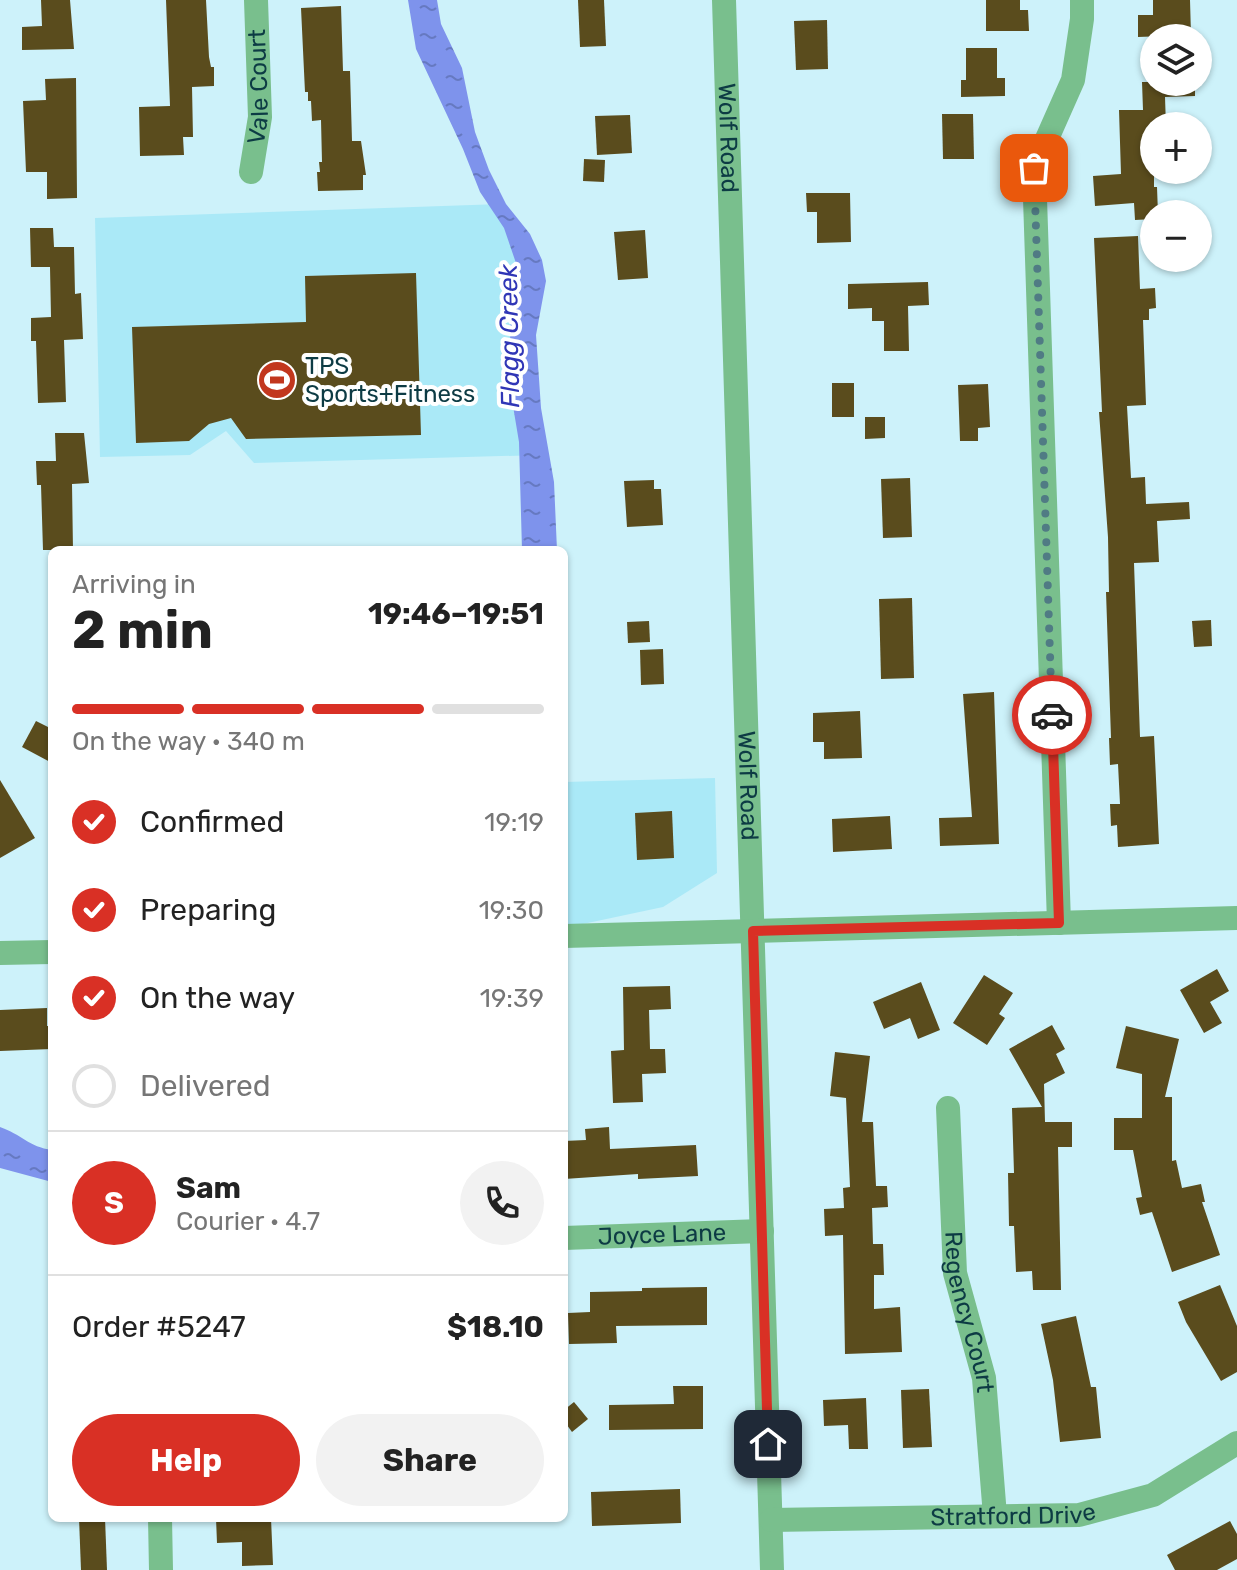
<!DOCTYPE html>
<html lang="en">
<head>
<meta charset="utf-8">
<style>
	body { margin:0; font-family:Rubik,sans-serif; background:#f2f2f2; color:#222; height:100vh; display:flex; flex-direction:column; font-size:30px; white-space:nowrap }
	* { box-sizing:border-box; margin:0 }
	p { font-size:26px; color:#767676 }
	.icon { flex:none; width:44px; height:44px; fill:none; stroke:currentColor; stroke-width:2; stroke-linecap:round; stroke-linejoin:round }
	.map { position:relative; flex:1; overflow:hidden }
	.sheet { position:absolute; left:48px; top:546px; width:520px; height:976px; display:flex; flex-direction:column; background:#fff; border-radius:12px; box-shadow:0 2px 6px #0004 }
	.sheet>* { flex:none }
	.buttons { position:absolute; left:1140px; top:24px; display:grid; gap:16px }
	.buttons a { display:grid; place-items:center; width:72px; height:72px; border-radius:50%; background:#fff; box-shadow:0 2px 6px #0004; font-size:40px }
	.pin { position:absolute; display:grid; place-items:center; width:68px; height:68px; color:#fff; margin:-34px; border-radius:16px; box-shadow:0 4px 12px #0006 }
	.courier { position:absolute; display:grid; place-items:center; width:80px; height:80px; margin:-40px; border:6px solid #d93025; border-radius:50%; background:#fff; color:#222; box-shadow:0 2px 10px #0007 }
	.head em { font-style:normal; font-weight:700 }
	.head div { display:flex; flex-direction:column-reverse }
	.head { display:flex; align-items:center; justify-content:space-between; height:136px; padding:0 24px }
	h1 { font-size:52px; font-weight:700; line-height:60px }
	.bar { display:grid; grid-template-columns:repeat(4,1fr); gap:12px 8px; align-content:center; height:96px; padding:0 24px }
	.bar i { height:10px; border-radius:6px; background:#e0e0e0 }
	.bar .selected { background:#d93025 }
	.bar p { grid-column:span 4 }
	.line { display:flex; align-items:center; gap:20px; padding:0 24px; border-top:2px solid #e0e0e0 }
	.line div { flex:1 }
	.round { display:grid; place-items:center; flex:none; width:84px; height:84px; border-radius:42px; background:#f2f2f2 }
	ol { padding:0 24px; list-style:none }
	li { display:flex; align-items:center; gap:24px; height:88px }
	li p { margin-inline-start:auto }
	li .icon { padding:8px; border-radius:50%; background:#d93025; color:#fff; stroke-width:4 }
	li:last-child { color:#767676 }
	li i { width:44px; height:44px; border:4px solid #e0e0e0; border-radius:50% }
	.action { display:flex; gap:16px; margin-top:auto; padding:16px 24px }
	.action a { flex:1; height:92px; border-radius:48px; background:#d93025; color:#fff; font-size:32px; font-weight:700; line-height:92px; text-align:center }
	.action a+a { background:#f2f2f2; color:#222 }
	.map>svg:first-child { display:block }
</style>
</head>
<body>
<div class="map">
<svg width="1237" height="1570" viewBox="0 0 1237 1570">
	<defs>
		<pattern id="water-ripples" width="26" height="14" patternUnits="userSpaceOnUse" patternTransform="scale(2)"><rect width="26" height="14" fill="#7e93ec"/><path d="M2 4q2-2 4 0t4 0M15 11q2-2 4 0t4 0" fill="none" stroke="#6679c1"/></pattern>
	</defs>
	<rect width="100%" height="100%" fill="#cdf2fa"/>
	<g fill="#aae9f7">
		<polygon points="501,204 535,313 536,416 541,455 254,463 226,431 190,455 100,457 95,218"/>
		<polygon points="715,778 717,873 663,907 564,928 564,782"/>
	</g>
	<g fill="url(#water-ripples)">
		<polygon points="408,0 437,0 441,24 462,68 475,132 489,170 506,204 530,234 542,260 546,281 536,335 541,408 554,482 557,550 522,550 519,442 509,382 511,307 517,266 504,228 480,192 463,149 416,49"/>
		<path d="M 0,1127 C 21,1134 29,1147 52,1150 L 52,1182 L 0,1168 Z"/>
	</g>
	<g fill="#5a4c1d">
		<polygon points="41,0 70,0 74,49 22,50 22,27 42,26"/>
		<polygon points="166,0 206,0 209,57 211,67 214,67 214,86 192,87 193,137 183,137 184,155 140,156 139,107 170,106"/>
		<polygon points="578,0 604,0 606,46 580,47"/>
		<polygon points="986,0 1020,0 1020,10 1028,10 1029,31 986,31"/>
		<polygon points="1153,0 1190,0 1191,35 1138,37 1138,15 1153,15"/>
		<polygon points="341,6 343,71 350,71 352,141 361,141 366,175 363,175 363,190 318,191 317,172 320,172 319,162 322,162 321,120 312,121 311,101 308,101 308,92 305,92 301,8"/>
		<polygon points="827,20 828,69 796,70 794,21"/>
		<polygon points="966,48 997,48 997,78 1005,78 1005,96 961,97 961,80 966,80"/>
		<polygon points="76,78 77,198 47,199 47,172 26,172 23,101 46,100 45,79"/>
		<polygon points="1142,82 1195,82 1195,96 1165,97 1166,126 1154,126 1154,187 1157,187 1158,214 1154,214 1154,219 1135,220 1134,203 1095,206 1093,176 1121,174 1119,110 1143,110"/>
		<polygon points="942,114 973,114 974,159 943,159"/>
		<polygon points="630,115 632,153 597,155 595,116"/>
		<polygon points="584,159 605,160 604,182 583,181"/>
		<polygon points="806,193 850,193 851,242 817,243 817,212 807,212"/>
		<polygon points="30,228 53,228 54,247 74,247 75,294 81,293 83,339 64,340 66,402 38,403 36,341 31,341 31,318 51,317 50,267 31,267"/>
		<polygon points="645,230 648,278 618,280 614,232"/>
		<polygon points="1138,236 1140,289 1155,288 1156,308 1149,309 1149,320 1143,320 1146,405 1127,406 1131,478 1145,477 1146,504 1189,502 1190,519 1157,521 1159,562 1134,563 1140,737 1154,736 1159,844 1118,847 1117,825 1111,826 1110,804 1120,804 1118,764 1110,765 1109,738 1111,738 1106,592 1109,592 1108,537 1099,412 1102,412 1094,238"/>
		<polygon points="416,273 421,435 246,439 231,418 209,424 189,441 136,443 132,327 306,322 305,276"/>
		<polygon points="928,282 929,305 908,306 909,351 884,351 884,321 872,321 872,308 848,309 848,284"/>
		<rect x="832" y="383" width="22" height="34"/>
		<polygon points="988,384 990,427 978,428 978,441 960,441 958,385"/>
		<polygon points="865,417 885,417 885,438 865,439"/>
		<polygon points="55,433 84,433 89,483 72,484 73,550 43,550 41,485 37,485 36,461 56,461"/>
		<polygon points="910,478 912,537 883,538 881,479"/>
		<polygon points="654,480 654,489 661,489 663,525 627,527 624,481"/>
		<polygon points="912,598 914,678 881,679 879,599"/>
		<polygon points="1211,620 1212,646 1194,647 1192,621"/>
		<polygon points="649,621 650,642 628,643 627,622"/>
		<polygon points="663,649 664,684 641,685 640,650"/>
		<polygon points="994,692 999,844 940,846 939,818 972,817 963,694"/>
		<polygon points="860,711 862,758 824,759 824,742 813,742 813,713"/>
		<polygon points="36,721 52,729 52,763 22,747"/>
		<polygon points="0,780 35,838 0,858"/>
		<polygon points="672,811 674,858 637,860 635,813"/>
		<polygon points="890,816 892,849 833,852 832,819"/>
		<polygon points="1217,969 1229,991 1210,1002 1222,1023 1204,1033 1180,990"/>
		<polygon points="984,975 1013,993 999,1014 1005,1018 987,1045 953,1023"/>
		<polygon points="921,982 940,1030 918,1039 910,1018 884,1029 873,1002"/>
		<polygon points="670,986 671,1009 649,1010 650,1049 665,1049 666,1073 642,1074 643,1102 613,1103 611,1051 624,1050 623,987"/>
		<polygon points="47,1008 47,1026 52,1026 52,1049 0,1051 0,1010"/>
		<polygon points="1052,1025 1065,1049 1056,1054 1065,1073 1044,1084 1045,1122 1072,1122 1072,1147 1058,1147 1061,1290 1033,1290 1032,1271 1016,1272 1014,1226 1009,1226 1008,1173 1014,1173 1012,1108 1042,1107 1009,1049"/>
		<polygon points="1126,1026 1179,1039 1165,1097 1172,1097 1172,1161 1176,1160 1182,1188 1201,1184 1205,1202 1202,1202 1220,1255 1172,1272 1152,1212 1140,1215 1136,1198 1142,1197 1133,1150 1114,1150 1114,1118 1142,1118 1142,1074 1116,1068"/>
		<polygon points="835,1052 870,1056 862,1122 873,1122 876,1186 887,1186 888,1207 872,1208 873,1244 883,1244 884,1275 874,1275 874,1309 900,1307 902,1352 845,1354 843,1235 825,1236 824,1209 844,1208 843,1188 850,1187 846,1098 830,1096"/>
		<polygon points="609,1127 610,1149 696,1145 698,1176 638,1179 638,1174 564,1179 564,1141 586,1140 585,1129"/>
		<polygon points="1220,1285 1237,1326 1237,1372 1221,1381 1186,1322 1178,1302"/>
		<polygon points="707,1287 707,1325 616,1326 617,1343 569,1344 568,1313 590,1312 590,1292 642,1291 642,1288"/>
		<polygon points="1076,1316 1091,1387 1096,1387 1101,1438 1060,1442 1053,1380 1041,1324"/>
		<polygon points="673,1386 703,1386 703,1429 609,1430 609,1405 674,1404"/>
		<polygon points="929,1389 932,1447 903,1448 901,1390"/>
		<polygon points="866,1398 868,1449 849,1449 848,1425 824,1426 823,1400"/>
		<polygon points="574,1402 588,1419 572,1432 564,1421 564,1410"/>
		<polygon points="680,1489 681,1523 592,1526 591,1492"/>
		<polygon points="79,1518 105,1518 107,1570 81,1570"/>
		<polygon points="216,1518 271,1518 273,1565 242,1566 242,1542 217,1543"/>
		<polygon points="1230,1521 1237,1534 1237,1559 1217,1570 1175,1570 1167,1555"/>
	</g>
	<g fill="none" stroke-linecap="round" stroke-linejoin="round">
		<g stroke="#79bf8d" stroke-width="24">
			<path id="s1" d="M 724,0 L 772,1570"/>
			<path id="s2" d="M 251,172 L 260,117 L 256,0"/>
			<polyline points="1059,923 1034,168 1073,80 1082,19 1082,0"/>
			<polyline points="564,936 1237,918"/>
			<polyline points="0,953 52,952"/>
			<path id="s3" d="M 948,1108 L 955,1273 L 984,1378 L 995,1516"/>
			<path id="s4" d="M 564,1238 L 762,1231"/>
			<polyline points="160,1518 161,1570"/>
			<path id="s5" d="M 771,1520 L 1079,1515 L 1153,1495 L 1237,1443"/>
		</g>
	</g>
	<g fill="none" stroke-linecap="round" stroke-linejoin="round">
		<polyline stroke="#507b84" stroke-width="8" stroke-dasharray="0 14.4" points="1034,168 1052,715"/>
		<polyline stroke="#d93025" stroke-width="10" points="768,1444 753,931 1059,923 1052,715"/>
	</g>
	<defs>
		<g id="stadium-disc" transform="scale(2)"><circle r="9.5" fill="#c2371e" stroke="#fff"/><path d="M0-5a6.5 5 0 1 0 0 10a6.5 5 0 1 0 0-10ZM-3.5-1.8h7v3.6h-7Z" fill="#fff"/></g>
	</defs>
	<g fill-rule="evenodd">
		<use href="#stadium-disc" x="277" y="380"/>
	</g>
	<g text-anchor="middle" stroke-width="8" stroke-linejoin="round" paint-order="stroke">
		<g font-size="24" fill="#0d3b44" stroke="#fff">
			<text dy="8" stroke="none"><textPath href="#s2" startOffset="86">Vale Court</textPath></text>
			<text dy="8" stroke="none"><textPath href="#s1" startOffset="138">Wolf Road</textPath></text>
			<text dy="8" stroke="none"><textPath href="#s1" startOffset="786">Wolf Road</textPath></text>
			<text dy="8" stroke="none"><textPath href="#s4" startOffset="98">Joyce Lane</textPath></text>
			<text dy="8" stroke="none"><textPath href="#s3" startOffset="206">Regency Court</textPath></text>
			<text dy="8" stroke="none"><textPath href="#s5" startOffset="242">Stratford Drive</textPath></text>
		</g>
		<g font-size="24" fill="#0d3b44" stroke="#fff" text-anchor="start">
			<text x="305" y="374">TPS<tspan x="305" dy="28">Sports+Fitness</tspan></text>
		</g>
		<g font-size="26" font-style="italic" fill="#3036b6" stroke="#fff">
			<text transform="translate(509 336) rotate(-91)" y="9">Flagg Creek</text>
		</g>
	</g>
</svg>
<div class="buttons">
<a><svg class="icon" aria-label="layers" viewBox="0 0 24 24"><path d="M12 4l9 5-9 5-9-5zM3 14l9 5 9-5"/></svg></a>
<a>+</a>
<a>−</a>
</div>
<div class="pin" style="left:1034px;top:168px;background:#ea580c"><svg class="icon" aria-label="bag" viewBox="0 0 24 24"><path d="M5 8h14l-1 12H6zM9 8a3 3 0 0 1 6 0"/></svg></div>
<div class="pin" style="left:768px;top:1444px;background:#1f2937"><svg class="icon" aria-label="home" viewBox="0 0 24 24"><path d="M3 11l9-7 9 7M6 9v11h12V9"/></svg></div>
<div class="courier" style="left:1052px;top:715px"><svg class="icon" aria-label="car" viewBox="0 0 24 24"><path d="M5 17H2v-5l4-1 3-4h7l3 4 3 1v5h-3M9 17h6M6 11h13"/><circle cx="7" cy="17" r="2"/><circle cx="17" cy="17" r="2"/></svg></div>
<section class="sheet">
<div class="head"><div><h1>2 min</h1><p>Arriving in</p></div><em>19:46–19:51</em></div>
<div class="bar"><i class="selected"></i><i class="selected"></i><i class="selected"></i><i></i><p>On the way · 340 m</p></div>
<ol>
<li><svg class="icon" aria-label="check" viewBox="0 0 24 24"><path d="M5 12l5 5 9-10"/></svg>Confirmed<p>19:19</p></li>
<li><svg class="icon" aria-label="check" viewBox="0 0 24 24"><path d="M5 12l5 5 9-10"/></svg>Preparing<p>19:30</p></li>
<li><svg class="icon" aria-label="check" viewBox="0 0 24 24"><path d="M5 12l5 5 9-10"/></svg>On the way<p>19:39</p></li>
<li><i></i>Delivered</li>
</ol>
<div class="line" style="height:144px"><b class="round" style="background:#d93025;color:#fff">S</b><div><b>Sam</b><p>Courier · 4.7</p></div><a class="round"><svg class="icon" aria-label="phone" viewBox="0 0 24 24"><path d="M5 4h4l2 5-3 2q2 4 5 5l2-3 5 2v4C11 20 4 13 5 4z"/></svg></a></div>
<div class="line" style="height:104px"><div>Order #5247</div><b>$18.10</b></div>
<div class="action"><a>Help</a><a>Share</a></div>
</section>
</div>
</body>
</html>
